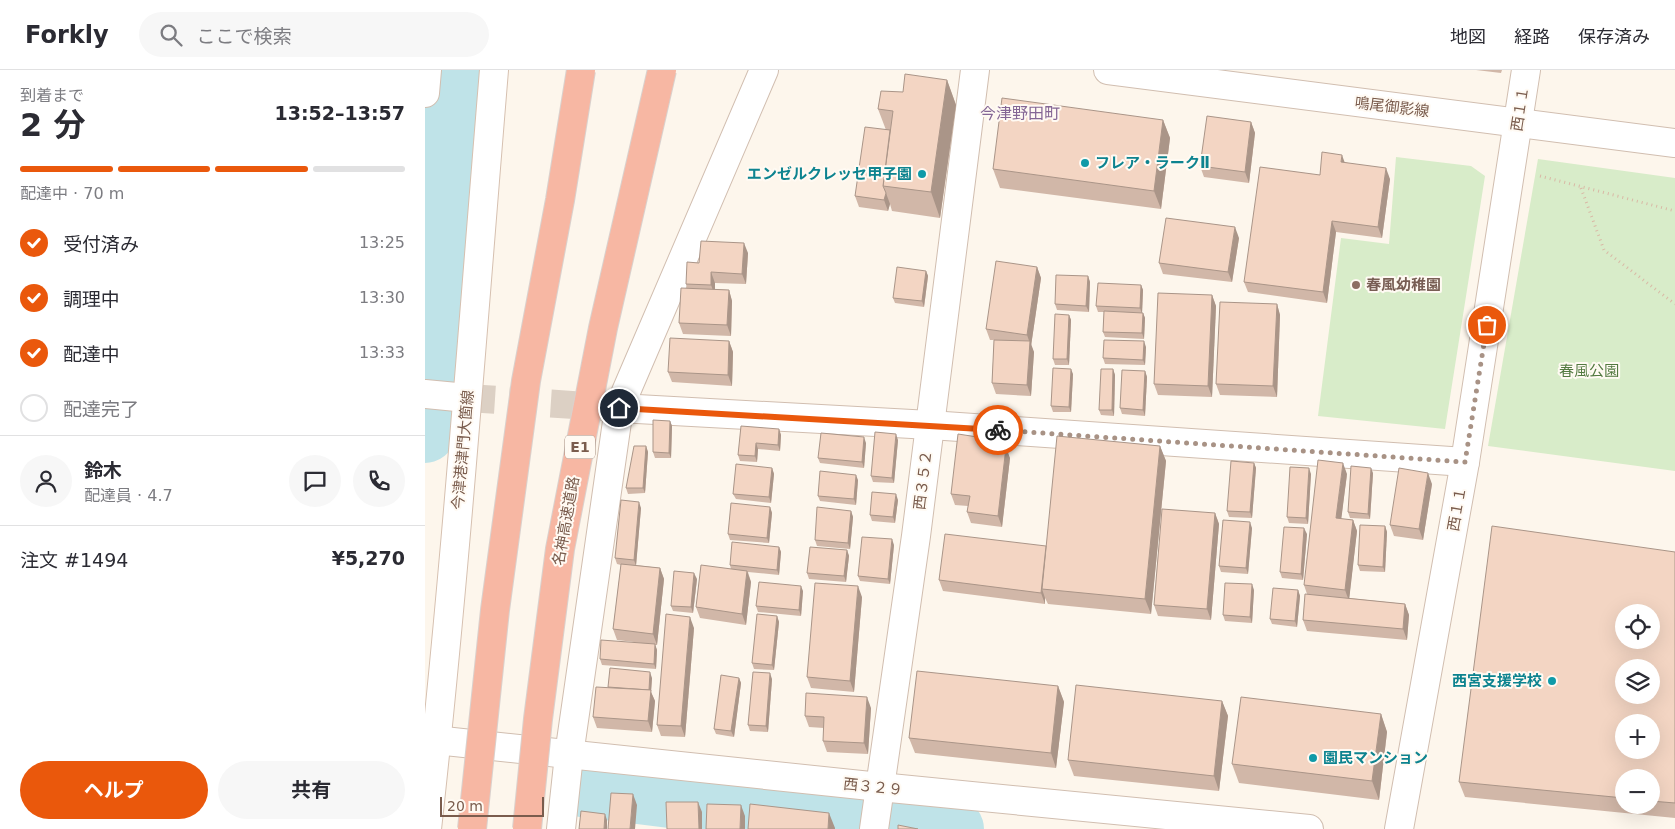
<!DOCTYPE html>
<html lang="ja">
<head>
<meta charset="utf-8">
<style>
	body { margin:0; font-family:"DejaVu Sans","Noto Sans JP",sans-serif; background:#f7f7f7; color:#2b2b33; height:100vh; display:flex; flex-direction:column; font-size:19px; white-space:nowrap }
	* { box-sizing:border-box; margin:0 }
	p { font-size:16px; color:#7c7c81 }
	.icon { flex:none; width:28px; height:28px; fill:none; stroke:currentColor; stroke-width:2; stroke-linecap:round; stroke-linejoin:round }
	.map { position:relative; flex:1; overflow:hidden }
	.panel { display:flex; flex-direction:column; background:#fff; width:425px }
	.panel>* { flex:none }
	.controls { position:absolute; left:1190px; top:534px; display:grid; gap:10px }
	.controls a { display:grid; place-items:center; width:45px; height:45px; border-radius:50%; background:#fff; box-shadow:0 5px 20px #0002; font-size:25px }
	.scale { position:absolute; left:15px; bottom:12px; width:104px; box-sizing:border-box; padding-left:5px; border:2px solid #7a5c4d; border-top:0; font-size:14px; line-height:18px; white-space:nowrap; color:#7a5c4d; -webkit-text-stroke:4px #fffaf3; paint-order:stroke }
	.pin { position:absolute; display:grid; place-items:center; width:42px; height:42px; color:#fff; margin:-21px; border:2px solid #fff; border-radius:50%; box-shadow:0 1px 5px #0007 }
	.courier { position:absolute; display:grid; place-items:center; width:50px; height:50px; margin:-25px; border:4px solid #ea580c; border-radius:50%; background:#fff; color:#222; box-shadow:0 1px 6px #0007 }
	.summary em { font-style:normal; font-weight:700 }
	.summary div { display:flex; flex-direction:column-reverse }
	.summary { display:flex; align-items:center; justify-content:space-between; height:85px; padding:0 20px }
	h1 { font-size:32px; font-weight:700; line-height:38px }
	.bar { display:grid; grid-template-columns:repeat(4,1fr); gap:8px 5px; align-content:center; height:60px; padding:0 20px }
	.bar i { height:6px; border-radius:4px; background:#e1e1e2 }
	.bar .selected { background:#ea580c }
	.bar p { grid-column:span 4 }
	.line { display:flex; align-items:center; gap:12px; padding:0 20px; border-top:1px solid #e1e1e2 }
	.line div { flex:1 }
	.round { display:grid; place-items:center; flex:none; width:52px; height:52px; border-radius:26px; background:#f7f7f7 }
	ol { padding:0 20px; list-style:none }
	li { display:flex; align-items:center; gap:15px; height:55px }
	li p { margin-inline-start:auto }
	li .icon { padding:5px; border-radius:50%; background:#ea580c; color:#fff; stroke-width:4 }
	li:last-child { color:#7c7c81 }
	li i { width:28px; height:28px; border:2px solid #e1e1e2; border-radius:50% }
	.action { display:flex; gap:10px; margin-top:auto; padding:10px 20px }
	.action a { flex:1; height:58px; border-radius:30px; background:#ea580c; color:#fff; font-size:20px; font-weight:700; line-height:58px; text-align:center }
	.action a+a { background:#f7f7f7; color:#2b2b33 }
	header { display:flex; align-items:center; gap:30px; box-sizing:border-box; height:70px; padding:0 25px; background:#fff; border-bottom:1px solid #e1e1e2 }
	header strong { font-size:24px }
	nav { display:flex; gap:28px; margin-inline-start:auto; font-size:18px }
	.search { width:350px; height:45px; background:#f7f7f7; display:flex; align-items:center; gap:12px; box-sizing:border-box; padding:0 18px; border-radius:28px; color:#7c7c81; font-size:19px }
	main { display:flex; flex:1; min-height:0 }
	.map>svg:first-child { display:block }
</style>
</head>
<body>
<header>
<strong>Forkly</strong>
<div class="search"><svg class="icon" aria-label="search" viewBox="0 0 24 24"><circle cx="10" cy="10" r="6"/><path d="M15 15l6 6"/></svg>ここで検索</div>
<nav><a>地図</a><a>経路</a><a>保存済み</a></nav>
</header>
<main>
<section class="panel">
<div class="summary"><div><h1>2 分</h1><p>到着まで</p></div><em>13:52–13:57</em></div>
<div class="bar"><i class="selected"></i><i class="selected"></i><i class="selected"></i><i></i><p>配達中 · 70 m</p></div>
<ol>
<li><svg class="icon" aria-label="check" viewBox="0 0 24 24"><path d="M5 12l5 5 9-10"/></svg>受付済み<p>13:25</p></li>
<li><svg class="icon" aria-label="check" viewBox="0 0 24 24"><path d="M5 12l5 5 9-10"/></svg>調理中<p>13:30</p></li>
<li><svg class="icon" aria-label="check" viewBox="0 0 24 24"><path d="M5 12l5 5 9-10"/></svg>配達中<p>13:33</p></li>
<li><i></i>配達完了</li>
</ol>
<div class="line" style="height:90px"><a class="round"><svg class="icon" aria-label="person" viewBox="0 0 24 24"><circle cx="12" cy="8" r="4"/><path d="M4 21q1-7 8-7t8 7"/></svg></a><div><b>鈴木</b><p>配達員 · 4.7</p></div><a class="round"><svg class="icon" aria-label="chat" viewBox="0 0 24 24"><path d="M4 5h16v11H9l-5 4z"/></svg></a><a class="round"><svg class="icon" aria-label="phone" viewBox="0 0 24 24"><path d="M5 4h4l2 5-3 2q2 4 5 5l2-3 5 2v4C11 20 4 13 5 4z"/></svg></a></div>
<div class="line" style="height:65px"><div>注文 #1494</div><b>¥5,270</b></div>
<div class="action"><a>ヘルプ</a><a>共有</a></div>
</section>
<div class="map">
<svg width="1250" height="759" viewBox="0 0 1250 759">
	<rect width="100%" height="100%" fill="#fdf6ec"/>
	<g fill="#d8ecc9">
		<polygon points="971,87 1046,96 1060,106 1020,359 893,346 916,168 964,174"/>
		<polygon points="1113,89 1250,108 1250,401 1063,376"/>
	</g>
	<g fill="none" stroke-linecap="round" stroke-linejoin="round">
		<g stroke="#bfe3e8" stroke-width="62">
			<polyline points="0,362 34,0"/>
			<polyline points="157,716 407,747 528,759"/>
		</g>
		<polyline stroke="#dcd0c4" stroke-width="28" stroke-dasharray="28 14" stroke-linecap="butt" points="42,328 194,338"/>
		<g stroke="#d1beb0" stroke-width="30">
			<g id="minor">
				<polyline points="0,23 2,0"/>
				<polyline points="0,324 42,328"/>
				<polyline points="194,338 505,355 1040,392"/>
				<polyline points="0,669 455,717 884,759"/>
				<polyline points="136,759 144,685 194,338 339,0"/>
				<polyline points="449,759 491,466 550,0"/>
				<polyline points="974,759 1040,392 1101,0"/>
			</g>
		</g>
		<g stroke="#d1beb0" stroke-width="30">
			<polyline id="tertiary" points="683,0 1250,73"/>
		</g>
		<g stroke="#d6c0b0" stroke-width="30">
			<path id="secondary" d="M 2,759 C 30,507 48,253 69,0"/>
		</g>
		<g stroke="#d9b8a5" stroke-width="3" stroke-dasharray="1 4" stroke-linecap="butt">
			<polyline points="1115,106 1250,141"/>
			<polyline points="1156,118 1179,180 1250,234"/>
		</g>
		<use href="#minor" stroke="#fff" stroke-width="28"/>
		<use href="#tertiary" stroke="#fff" stroke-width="28"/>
		<use href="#secondary" stroke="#fff" stroke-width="28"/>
		<g stroke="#dad1cd" stroke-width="30" stroke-linecap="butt">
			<g id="motorway-bridge">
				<polyline points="47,759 70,540 101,311 135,130 156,0"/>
				<polyline points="102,759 113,649 135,479 178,258 237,0"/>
			</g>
		</g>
		<use href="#motorway-bridge" stroke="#f7b7a3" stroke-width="28"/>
	</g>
	<g fill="#d1b7a8" fill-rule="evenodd">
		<polygon points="1051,0 1077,0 1076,3"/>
		<polygon points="522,10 531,35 515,148 467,141 465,134 463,141 434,137 430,126 461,60 453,39 478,22"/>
		<polygon points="738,50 745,68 736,139 575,118 568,99"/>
		<polygon points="826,52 830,63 824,113 779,107 775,96"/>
		<polygon points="920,92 965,109 957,168 911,162 902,233 823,222 819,212 895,105"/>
		<polygon points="814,168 807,212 738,204 734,193"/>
		<polygon points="323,183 321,214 290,213 290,219 304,220 307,231 306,266 258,264 254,253 262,218 261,214 274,193"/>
		<polygon points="612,197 616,208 606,276 609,282 606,326 571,324 567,313 569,270 565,270 561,259"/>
		<polygon points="501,201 503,206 499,237 470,233 468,228"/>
		<polygon points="663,206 665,212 664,242 632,240 630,234"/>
		<polygon points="716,215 718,220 717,243 718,243 720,248 719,269 680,267 678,262 679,242 673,242 671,236"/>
		<polygon points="787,225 791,236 787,327 733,325 729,314"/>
		<polygon points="852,234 855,245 852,327 795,325 791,314"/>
		<polygon points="644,245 646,250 644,295 630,295 628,289"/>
		<polygon points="304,271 308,282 307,316 247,312 243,302"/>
		<polygon points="721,277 720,295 680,294 678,288"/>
		<polygon points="688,299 690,305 689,346 676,345 674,340"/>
		<polygon points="720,301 722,307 720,346 697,344 695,338"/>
		<polygon points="648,304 646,342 628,342 626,336"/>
		<polygon points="245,351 247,356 246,388 230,388 228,382"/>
		<polygon points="354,359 356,365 355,381 333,379 332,392 315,391 313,385"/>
		<polygon points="473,370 469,413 448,412 446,406"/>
		<polygon points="441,373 439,398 395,393 393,388"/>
		<polygon points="561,375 585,388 577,457 546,453 542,442 543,436 530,435 526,424"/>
		<polygon points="221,376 223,382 220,423 203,424 201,418"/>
		<polygon points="735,376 741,391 726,544 623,534 620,528 620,534 518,521 514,510 621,476"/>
		<polygon points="829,393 831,398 827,448 804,447 802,441"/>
		<polygon points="347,398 349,404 346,433 311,429 308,424"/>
		<polygon points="948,403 945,449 925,448 923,442"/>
		<polygon points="886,404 883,454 864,453 862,447"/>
		<polygon points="922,404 916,449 928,450 932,461 924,528 980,534 984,545 982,570 882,561 878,550 882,524 879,515"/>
		<polygon points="433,410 431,435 395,431 393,426"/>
		<polygon points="1007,414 998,470 969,466 965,455"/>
		<polygon points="473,430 470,453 447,451 445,445"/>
		<polygon points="345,437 347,443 344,473 305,470 303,464"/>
		<polygon points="216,438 211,495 235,498 239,509 232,575 230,575 232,580 231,599 177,595 175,589 209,572 192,570 188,559 196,495 192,494 190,488"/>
		<polygon points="426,441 428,447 425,479 392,476 390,470"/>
		<polygon points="790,443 794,454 786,550 733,546 729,535"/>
		<polygon points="960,456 962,462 960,502 935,501 933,495"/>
		<polygon points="827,458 823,504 796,502 794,496"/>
		<polygon points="882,464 878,510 857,508 855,502"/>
		<polygon points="469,475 465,514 435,511 433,506"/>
		<polygon points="354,477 356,482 354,505 323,502 326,512 321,555 275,548 271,537 306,499 305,495"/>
		<polygon points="422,480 424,486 421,512 384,509 382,503"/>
		<path d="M 1250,482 L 1250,748 L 1040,727 L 1034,712 ZM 1199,708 L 1226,708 L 1226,735 L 1199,735 Z"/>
		<polygon points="272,509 268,543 248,541 246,536"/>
		<polygon points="829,520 827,553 800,551 798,545"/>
		<polygon points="873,520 875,526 872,557 847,554 845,549"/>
		<polygon points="378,521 376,546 333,542 331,536"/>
		<polygon points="437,527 429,622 386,618 382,607"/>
		<polygon points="352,546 354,552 349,600 329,599 327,593"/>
		<polygon points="269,558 260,667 236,666 232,655"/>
		<polygon points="227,608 226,622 230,631 227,662 172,658 168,647 183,618 183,617"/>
		<polygon points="314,608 316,613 309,667 291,664 289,659"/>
		<polygon points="347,609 343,662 325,661 323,655"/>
		<polygon points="633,616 639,632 631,698 490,683 484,668"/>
		<polygon points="797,631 803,646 794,721 649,706 643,690"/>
		<polygon points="446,638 443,684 402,682 398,671 399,658 384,657 380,646"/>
		<polygon points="956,644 962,662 954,730 814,713 807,694"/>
	</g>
	<g fill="#aa9588">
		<polygon points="522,10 531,35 515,148 506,122"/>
		<polygon points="738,50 745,68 736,139 729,121"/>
		<polygon points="826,52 830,63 824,113 820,102"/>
		<polygon points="917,85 921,96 916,92"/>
		<polygon points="961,98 965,109 957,168 953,157"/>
		<polygon points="461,123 465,134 463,141 459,130"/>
		<polygon points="907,151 911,162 902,233 898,222"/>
		<polygon points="810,157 814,168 807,212 803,202"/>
		<polygon points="319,173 323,183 321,214 317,204"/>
		<polygon points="612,197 616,208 606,276 602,265"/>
		<polygon points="501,201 503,206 499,237 497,231"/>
		<polygon points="286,202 290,213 290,226 286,215"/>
		<polygon points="663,206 665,212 664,242 661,236"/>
		<polygon points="716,215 718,220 717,244 715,238"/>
		<polygon points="304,220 307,231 306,266 302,255"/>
		<polygon points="787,225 791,236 787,327 783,316"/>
		<polygon points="852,234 855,245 852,327 848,316"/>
		<polygon points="718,243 720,248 719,269 717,263"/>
		<polygon points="644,245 646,250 644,295 642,289"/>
		<polygon points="304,271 308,282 307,316 303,305"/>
		<polygon points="605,271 609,282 606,326 602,315"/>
		<polygon points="719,271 721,277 720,295 718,290"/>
		<polygon points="646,299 648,304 646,342 644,337"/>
		<polygon points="688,299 690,305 689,346 687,340"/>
		<polygon points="720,301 722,307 720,346 718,340"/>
		<polygon points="245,351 247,356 246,388 244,383"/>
		<polygon points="354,359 356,365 355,381 353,375"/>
		<polygon points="471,364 473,370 469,413 467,408"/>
		<polygon points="439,367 441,373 439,398 437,392"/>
		<polygon points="559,368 563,379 558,375"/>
		<polygon points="331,373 333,379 332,392 330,386"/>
		<polygon points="221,376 223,382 220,423 218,418"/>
		<polygon points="735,376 741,391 726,544 720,529"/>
		<polygon points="581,377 585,388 577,457 573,446"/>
		<polygon points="829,393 831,398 827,448 825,442"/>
		<polygon points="918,393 922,404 915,459 911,448"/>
		<polygon points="347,398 349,404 346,433 344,427"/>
		<polygon points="884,398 886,404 883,454 881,448"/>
		<polygon points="946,398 948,403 945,449 943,444"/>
		<polygon points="1003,403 1007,414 998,470 994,459"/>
		<polygon points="431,405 433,410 431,435 429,429"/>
		<polygon points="471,424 473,430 470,453 468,447"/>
		<polygon points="214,432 216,438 211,496 209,490"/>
		<polygon points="345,437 347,443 344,473 342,468"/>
		<polygon points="426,441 428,447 425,479 423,473"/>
		<polygon points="790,443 794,454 786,550 782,539"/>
		<polygon points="928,450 932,461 924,531 920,520"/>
		<polygon points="825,452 827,458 823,504 821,498"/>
		<polygon points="960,456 962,462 960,502 958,497"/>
		<polygon points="879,458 882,464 878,510 876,504"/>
		<polygon points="467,469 469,475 465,514 463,509"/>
		<polygon points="622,476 617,519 620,528 620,534 616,523"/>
		<polygon points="354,477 356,482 354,505 352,500"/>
		<polygon points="422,480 424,486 421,512 419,506"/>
		<polygon points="235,498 239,509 232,575 228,564"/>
		<polygon points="322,501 326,512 321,555 317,544"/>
		<polygon points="269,503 272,509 268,543 266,537"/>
		<polygon points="827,514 829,520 827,553 825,547"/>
		<polygon points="376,516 378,521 376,546 374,540"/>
		<polygon points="433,516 437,527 429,622 425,611"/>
		<polygon points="873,520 875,526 872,557 870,551"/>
		<polygon points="980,534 984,545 982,570 978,559"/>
		<polygon points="352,546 354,552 349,600 347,595"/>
		<polygon points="265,547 269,558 260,667 256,656"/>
		<polygon points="230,574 232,580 231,599 229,594"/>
		<polygon points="225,602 227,608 226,622 230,631 227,662 223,651 224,621"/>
		<polygon points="345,603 347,609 343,662 341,656"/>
		<polygon points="314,608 316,613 309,667 306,661"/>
		<polygon points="633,616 639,632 631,698 626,683"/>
		<polygon points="442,627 446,638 443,684 439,673"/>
		<polygon points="797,631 803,646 794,721 789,706"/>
		<polygon points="956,644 962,662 954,730 947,711"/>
		<polygon points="208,724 212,735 210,759 205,759"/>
		<polygon points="273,732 277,742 277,759 274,759"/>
		<polygon points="316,735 320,746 320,759 315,759"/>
		<polygon points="404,743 410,758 410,759 403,759"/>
		<polygon points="180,744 182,750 182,759 179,759"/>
	</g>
	<g fill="#f3d5c3" stroke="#aa9588" fill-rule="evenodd">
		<polygon points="480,4 522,10 506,122 458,116 468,41 453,39 456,21 478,22"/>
		<polygon points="577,28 738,50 729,121 568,99"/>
		<polygon points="782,46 826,52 820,102 775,96"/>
		<polygon points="440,57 465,60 458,116 461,123 459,130 430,126"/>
		<polygon points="897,82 917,85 916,92 961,98 953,157 907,151 898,222 819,212 835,97 895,105"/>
		<polygon points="741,148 810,157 803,202 734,193"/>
		<polygon points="276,171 319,173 317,204 286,202 286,215 261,214 262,192 274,193"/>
		<polygon points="571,191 612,197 602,265 561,259"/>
		<polygon points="472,197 501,201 497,231 468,228"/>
		<polygon points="631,205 663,206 661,236 630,234"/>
		<polygon points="673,213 716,215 715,238 671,236"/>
		<polygon points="256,218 304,220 302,255 254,253"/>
		<polygon points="733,223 787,225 783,316 729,314"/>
		<polygon points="795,232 852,234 848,316 791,314"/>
		<polygon points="679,241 718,243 717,263 678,262"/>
		<polygon points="630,244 644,245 642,289 628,289"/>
		<polygon points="245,268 304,271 303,305 243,302"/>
		<polygon points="569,270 605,271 602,315 567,313"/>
		<polygon points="679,270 719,271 718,290 678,288"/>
		<polygon points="628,298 646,299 644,337 626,336"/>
		<polygon points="676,299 688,299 687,340 674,340"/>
		<polygon points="697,300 720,301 718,340 695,338"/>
		<polygon points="228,350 245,351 244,383 228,382"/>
		<polygon points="316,356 354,359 353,375 331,373 330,386 313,385"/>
		<polygon points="450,362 471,364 467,408 446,406"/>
		<polygon points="396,363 439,367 437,392 393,388"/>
		<polygon points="533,364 559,368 558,375 581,377 573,446 542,442 545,426 526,424"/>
		<polygon points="632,366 735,376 720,529 617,519"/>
		<polygon points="209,376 221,376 218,418 201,418"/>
		<polygon points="893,390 918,393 911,448 928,450 920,520 879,515"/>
		<polygon points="806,391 829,393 825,442 802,441"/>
		<polygon points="311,394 347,398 344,427 308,424"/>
		<polygon points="926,396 946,398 943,444 923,442"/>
		<polygon points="865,397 884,398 881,448 862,447"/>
		<polygon points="974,398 1003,403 994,459 965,455"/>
		<polygon points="395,401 431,405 429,429 393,426"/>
		<polygon points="447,422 471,424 468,447 445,445"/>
		<polygon points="196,430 214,432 209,490 190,488"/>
		<polygon points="306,433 345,437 342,468 303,464"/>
		<polygon points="392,437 426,441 423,473 390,470"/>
		<polygon points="737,439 790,443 782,539 729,535"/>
		<polygon points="798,450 825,452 821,498 794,496"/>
		<polygon points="935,455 960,456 958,497 933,495"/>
		<path d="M 1067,456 L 1250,482 L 1250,733 L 1226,731 L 1226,708 L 1199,708 L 1199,728 L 1034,712 ZM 1199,542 L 1226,542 L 1226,570 L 1199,570 ZM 1199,598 L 1226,598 L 1226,625 L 1199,625 ZM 1199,652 L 1226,652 L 1226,680 L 1199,680 Z"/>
		<polygon points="859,457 879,458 876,504 855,502"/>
		<polygon points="520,464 621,476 616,523 514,510"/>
		<polygon points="437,467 467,469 463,509 433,506"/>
		<polygon points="307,472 354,477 352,500 305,495"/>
		<polygon points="385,477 422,480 419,506 382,503"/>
		<polygon points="196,494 235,498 228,564 188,559"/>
		<polygon points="276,495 322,501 317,544 271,537"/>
		<polygon points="249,501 269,503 266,537 246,536"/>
		<polygon points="334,512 376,516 374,540 331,536"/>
		<polygon points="390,513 433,516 425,611 382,607"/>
		<polygon points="800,513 827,514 825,547 798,545"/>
		<polygon points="848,518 873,520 870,551 845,549"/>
		<polygon points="880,524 980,534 978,559 878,550"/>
		<polygon points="241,544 265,547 256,656 232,655"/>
		<polygon points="332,544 352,546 347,595 327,593"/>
		<polygon points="176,570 230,574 229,594 175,589"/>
		<polygon points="185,598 225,602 224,620 183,617"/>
		<polygon points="492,601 633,616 626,683 484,668"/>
		<polygon points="328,602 345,603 341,656 323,655"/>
		<polygon points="296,605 314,608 306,661 289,659"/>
		<polygon points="651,615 797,631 789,706 643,690"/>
		<polygon points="171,617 226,620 223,651 168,647"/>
		<polygon points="381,623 442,627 439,673 398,671 399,647 380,646"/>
		<polygon points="816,627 956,644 947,711 807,694"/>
		<polygon points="186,723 208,724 205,759 183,759"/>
		<polygon points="241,732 273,732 274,759 242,759"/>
		<polygon points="282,734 316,735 315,759 281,759"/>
		<polygon points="325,734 404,743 403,759 323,759"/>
		<polygon points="156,741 180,744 179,759 154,759"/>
		<polygon points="473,755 493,759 473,759"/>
	</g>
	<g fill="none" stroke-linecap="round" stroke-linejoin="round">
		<polyline stroke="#a89285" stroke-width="5" stroke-dasharray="0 9" points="573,360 1040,392 1062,255"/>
		<polyline stroke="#ea580c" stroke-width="6" points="194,338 573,360"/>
	</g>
	<g fill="#0f9aa8" stroke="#fffaf3" stroke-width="2">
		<circle cx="660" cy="93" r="5"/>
		<circle cx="497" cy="104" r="5"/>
		<circle cx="1127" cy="611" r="5"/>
		<circle cx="888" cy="688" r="5"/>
	</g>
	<circle fill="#8d6e63" stroke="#fffaf3" stroke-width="2" cx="931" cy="215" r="5"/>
	<g text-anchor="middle" stroke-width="4" stroke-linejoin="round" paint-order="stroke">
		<rect fill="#fffaf3" stroke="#a28b7f" stroke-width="1" x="140" y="365.5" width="30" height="23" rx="4"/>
		<g font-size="14" font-weight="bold" fill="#7a5c4d">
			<text x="155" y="382">E1</text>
		</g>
		<g font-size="15" fill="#7a5c4d" stroke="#fffaf3">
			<text transform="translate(967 37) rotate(7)" y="5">鳴尾御影線</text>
			<text transform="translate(1095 39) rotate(-81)" y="5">西１１</text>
			<text transform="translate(38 380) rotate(-85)" y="5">今津港津門大箇線</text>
			<text transform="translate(498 410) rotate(-83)" y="5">西３５２</text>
			<text transform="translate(1032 439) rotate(-80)" y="5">西１１</text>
			<text transform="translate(141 451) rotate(-80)" y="5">名神高速道路</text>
			<text transform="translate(448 717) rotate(6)" y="5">西３２９</text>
		</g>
		<g font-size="15" font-weight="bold" fill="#0d838f" stroke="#fffaf3" text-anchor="start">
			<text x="670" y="98">フレア・ラークⅡ</text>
			<text x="487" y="109" text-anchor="end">エンゼルクレッセ甲子園</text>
			<text x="1117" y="616" text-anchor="end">西宮支援学校</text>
			<text x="898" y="693">園民マンション</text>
		</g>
		<g font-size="15" font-weight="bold" fill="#785e54" stroke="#fffaf3" text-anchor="start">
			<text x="941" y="220">春風幼稚園</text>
		</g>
		<g font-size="15" fill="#537a41" stroke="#fffaf3">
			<text x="1164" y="306">春風公園</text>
		</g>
		<g font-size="16" fill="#846695" stroke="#fffaf3">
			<text x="595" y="49">今津野田町</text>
		</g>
	</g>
</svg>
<div class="controls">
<a><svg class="icon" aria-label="locate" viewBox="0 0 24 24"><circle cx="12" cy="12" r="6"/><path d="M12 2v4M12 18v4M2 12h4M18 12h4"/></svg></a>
<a><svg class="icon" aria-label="layers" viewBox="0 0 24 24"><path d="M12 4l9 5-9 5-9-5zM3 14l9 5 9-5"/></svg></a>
<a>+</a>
<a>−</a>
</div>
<div class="scale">20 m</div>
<div class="pin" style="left:1062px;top:255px;background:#ea580c"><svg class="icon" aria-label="bag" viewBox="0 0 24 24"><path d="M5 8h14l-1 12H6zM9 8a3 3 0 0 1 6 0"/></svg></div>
<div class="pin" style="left:194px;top:338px;background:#1f2937"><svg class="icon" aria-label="home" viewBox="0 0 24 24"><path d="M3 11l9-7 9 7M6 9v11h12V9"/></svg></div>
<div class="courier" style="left:573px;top:360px"><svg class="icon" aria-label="bike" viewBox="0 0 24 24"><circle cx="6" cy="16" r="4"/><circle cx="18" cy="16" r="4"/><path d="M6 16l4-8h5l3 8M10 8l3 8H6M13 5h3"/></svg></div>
</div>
</main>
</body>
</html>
